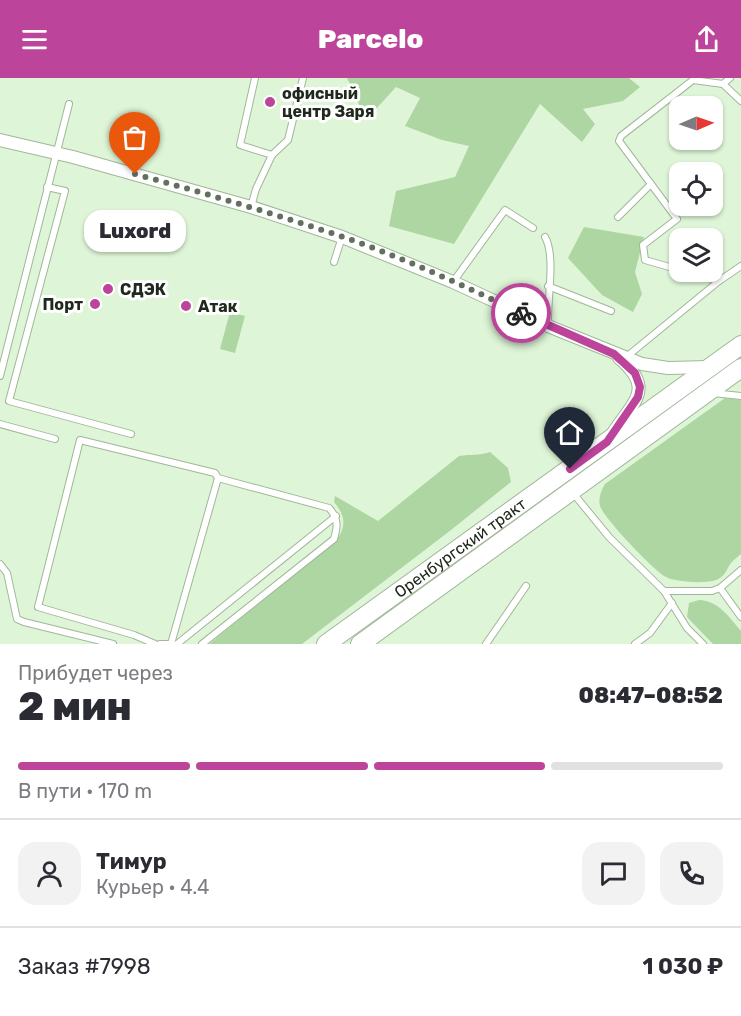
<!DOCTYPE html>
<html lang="ru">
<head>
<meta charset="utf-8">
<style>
	body { margin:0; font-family:Rubik,sans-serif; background:#f2f2f3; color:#2b2b33; height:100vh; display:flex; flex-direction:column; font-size:22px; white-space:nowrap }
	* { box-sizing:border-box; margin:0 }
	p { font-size:20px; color:#7c7c81 }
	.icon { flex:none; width:33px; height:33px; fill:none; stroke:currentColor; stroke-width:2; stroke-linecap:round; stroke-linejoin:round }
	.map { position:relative; height:566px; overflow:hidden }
	.drawer { display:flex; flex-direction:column; background:#fff; flex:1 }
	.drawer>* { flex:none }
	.needle { width:39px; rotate:88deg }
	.tools { position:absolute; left:669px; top:18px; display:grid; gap:12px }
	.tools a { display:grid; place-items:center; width:54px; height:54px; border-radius:12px; background:#fff; box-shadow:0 2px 4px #0004; font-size:30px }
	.pin { position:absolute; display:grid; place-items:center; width:51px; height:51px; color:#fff; margin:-62px -26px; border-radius:50% 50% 50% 0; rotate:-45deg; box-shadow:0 0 6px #0007 }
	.pin .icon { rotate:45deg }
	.courier { position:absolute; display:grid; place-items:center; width:60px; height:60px; margin:-30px; border:4px solid #bc449a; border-radius:50%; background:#fff; color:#222; box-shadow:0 2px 8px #0007 }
	.bubble { position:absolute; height:42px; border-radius:18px; background:#fff; box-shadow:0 2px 4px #0004; font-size:20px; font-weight:800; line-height:42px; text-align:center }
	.overview em { font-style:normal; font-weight:800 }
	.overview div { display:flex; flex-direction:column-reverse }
	.overview { display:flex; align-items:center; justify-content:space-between; height:102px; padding:0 18px }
	h1 { font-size:39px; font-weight:800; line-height:45px }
	.bar { display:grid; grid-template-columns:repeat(4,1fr); gap:9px 6px; align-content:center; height:72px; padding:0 18px }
	.bar i { height:8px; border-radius:4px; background:#e1e1e2 }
	.bar .on { background:#bc449a }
	.bar p { grid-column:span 4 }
	.line { display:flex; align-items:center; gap:15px; padding:0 18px; border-top:2px solid #e1e1e2 }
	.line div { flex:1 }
	.round { display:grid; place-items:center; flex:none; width:63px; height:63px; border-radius:18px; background:#f2f2f3 }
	header { display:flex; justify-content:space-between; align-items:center; height:78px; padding:0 18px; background:#bc449a; color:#fff; font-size:27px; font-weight:800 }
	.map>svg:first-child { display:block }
</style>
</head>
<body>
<header><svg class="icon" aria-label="menu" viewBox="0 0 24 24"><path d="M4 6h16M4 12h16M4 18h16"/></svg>Parcelo<svg class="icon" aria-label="share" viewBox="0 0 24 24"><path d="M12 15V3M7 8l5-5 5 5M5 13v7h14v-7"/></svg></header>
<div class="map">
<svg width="741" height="566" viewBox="0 0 741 566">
	<rect width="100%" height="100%" fill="#def6d7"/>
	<g fill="#aed6a2">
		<polygon points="347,0 629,0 640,9 623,23 583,31 595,46 582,64 540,26 454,166 389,148 396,113 455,99 469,68 442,62 405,48 420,20 396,9 366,42"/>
		<polygon points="584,149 644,159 635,194 642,216 633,234 602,217 568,180"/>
		<polygon points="230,234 245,238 235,275 220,271"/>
		<path d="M 725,320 L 741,322 L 741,476 C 738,479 733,482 731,485 C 726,492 725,499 716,502 C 706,506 675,504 666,499 C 654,493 603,439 600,428 C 598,420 601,413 605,406 Z"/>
		<path d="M 490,374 L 508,390 L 511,404 L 451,452 L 302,566 L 209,566 L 338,460 C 347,446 344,436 334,424 L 335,418 L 378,443 L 459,378 C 471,376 479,378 490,374 Z"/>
		<path d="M 699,522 C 719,523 729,539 741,553 L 741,566 L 713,566 L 687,539 L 689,525 Z"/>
	</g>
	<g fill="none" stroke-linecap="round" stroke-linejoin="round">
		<g stroke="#a0b799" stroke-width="8">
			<g id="lane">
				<polyline points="723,6 741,23"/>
				<polyline points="272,77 288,62 303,0"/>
				<polyline points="47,109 65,113 9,323 131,356"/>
				<polyline points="251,129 256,111 272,77 240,67 255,0"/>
				<polyline points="618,139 651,106"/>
				<path d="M 545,159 C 556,178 547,222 548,247"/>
				<polyline points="334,184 342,159"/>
				<polyline points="680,192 645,182 643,167 677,141 619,63 621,58 693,2 723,6 730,0"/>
				<polyline points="685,194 719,203"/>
				<polyline points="453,204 505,132 533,150"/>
				<polyline points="548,208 611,233"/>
				<polyline points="625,280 719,203 741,188"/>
				<polyline points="0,298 69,26"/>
				<polyline points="713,315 741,318"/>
				<polyline points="0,346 55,361"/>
				<polyline points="573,415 609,459 664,513 687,550 703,566"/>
				<polyline points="0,486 7,495 17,541 24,544 113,566"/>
				<polyline points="720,510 741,539"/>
				<polyline points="664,513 712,513 720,510 741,492"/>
				<polyline points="155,566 134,557 38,529 80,362 215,395 218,400"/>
				<polyline points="160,566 172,566"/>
				<path d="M 171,566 L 218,400 L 329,430 C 338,440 338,448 334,461 L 202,566"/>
				<polyline points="177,566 336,438"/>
				<polyline points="486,566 526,508"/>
				<polyline points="635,566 650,555 672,525"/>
			</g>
		</g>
		<g stroke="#a0b799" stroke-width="14">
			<g id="street">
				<polyline points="0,62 73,79 251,129 342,159 453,204 548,248 642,286 668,290 709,289"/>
				<path d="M 613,355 C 633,324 656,311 619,280"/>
			</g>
		</g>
		<g stroke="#a0b799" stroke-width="20">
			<g id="primary">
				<path id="s1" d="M 326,566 L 741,267"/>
				<polyline points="360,566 741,290"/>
			</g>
		</g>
		<use href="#lane" stroke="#fff" stroke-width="6"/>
		<use href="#street" stroke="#fff" stroke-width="12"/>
		<use href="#primary" stroke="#fff" stroke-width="18"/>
	</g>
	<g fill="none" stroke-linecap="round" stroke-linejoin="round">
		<path stroke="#62715e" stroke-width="6" stroke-dasharray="0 10.8" d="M 135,96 C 204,115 272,135 340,158 C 402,179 462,207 521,235"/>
		<polyline stroke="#bc449a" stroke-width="8" points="521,235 614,276 635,295 640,309 638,319 607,364 570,391"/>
	</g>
	<g fill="#bc449a" stroke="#fff" stroke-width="2">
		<circle cx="270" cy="24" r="6"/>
		<circle cx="108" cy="211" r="6"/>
		<circle cx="95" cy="226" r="6"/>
		<circle cx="186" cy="228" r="6"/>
	</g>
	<g text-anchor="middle" stroke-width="6" stroke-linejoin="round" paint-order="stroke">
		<g font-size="16" font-weight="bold" fill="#20291d" stroke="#fff" text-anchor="start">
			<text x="282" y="21">офисный<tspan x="282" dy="18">центр Заря</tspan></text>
			<text x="120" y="217">СДЭК</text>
			<text x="83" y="232" text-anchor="end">Порт</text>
			<text x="198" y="234">Атак</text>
		</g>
		<g font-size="16" fill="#20291d" stroke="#fff">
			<text dy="6" stroke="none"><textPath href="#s1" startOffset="165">Оренбургский тракт</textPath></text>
		</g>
	</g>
</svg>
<div class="tools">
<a><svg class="needle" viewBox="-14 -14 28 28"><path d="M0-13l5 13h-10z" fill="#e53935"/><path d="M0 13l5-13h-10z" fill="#7c7c81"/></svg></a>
<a><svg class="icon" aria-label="locate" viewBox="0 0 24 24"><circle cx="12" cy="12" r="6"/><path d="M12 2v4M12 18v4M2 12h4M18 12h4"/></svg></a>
<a><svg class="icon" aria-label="layers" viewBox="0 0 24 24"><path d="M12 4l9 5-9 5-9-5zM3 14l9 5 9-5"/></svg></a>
</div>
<div class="pin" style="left:135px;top:96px;background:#ea580c"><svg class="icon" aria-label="bag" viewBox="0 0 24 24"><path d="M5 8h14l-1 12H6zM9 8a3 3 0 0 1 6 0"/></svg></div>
<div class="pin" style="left:570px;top:391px;background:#1f2937"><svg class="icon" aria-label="home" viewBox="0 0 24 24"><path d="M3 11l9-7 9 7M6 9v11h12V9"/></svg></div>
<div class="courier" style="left:521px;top:235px"><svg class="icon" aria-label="bike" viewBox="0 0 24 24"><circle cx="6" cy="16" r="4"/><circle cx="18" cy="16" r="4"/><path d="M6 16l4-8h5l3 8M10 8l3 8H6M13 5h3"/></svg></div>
<div class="bubble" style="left:84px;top:132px;width:102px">Luxord</div>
</div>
<section class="drawer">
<div class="overview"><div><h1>2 мин</h1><p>Прибудет через</p></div><em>08:47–08:52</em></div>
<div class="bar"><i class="on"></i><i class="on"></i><i class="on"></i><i></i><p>В пути · 170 m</p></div>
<div class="line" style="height:108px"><a class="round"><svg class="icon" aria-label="person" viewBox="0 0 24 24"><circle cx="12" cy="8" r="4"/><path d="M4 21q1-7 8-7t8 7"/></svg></a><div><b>Тимур</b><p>Курьер · 4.4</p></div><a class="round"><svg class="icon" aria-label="chat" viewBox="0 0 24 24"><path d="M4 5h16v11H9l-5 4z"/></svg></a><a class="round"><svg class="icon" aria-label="phone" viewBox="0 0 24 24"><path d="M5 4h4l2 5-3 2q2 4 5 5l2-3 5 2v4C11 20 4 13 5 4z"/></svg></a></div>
<div class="line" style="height:78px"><div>Заказ #7998</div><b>1 030 ₽</b></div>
</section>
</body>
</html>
